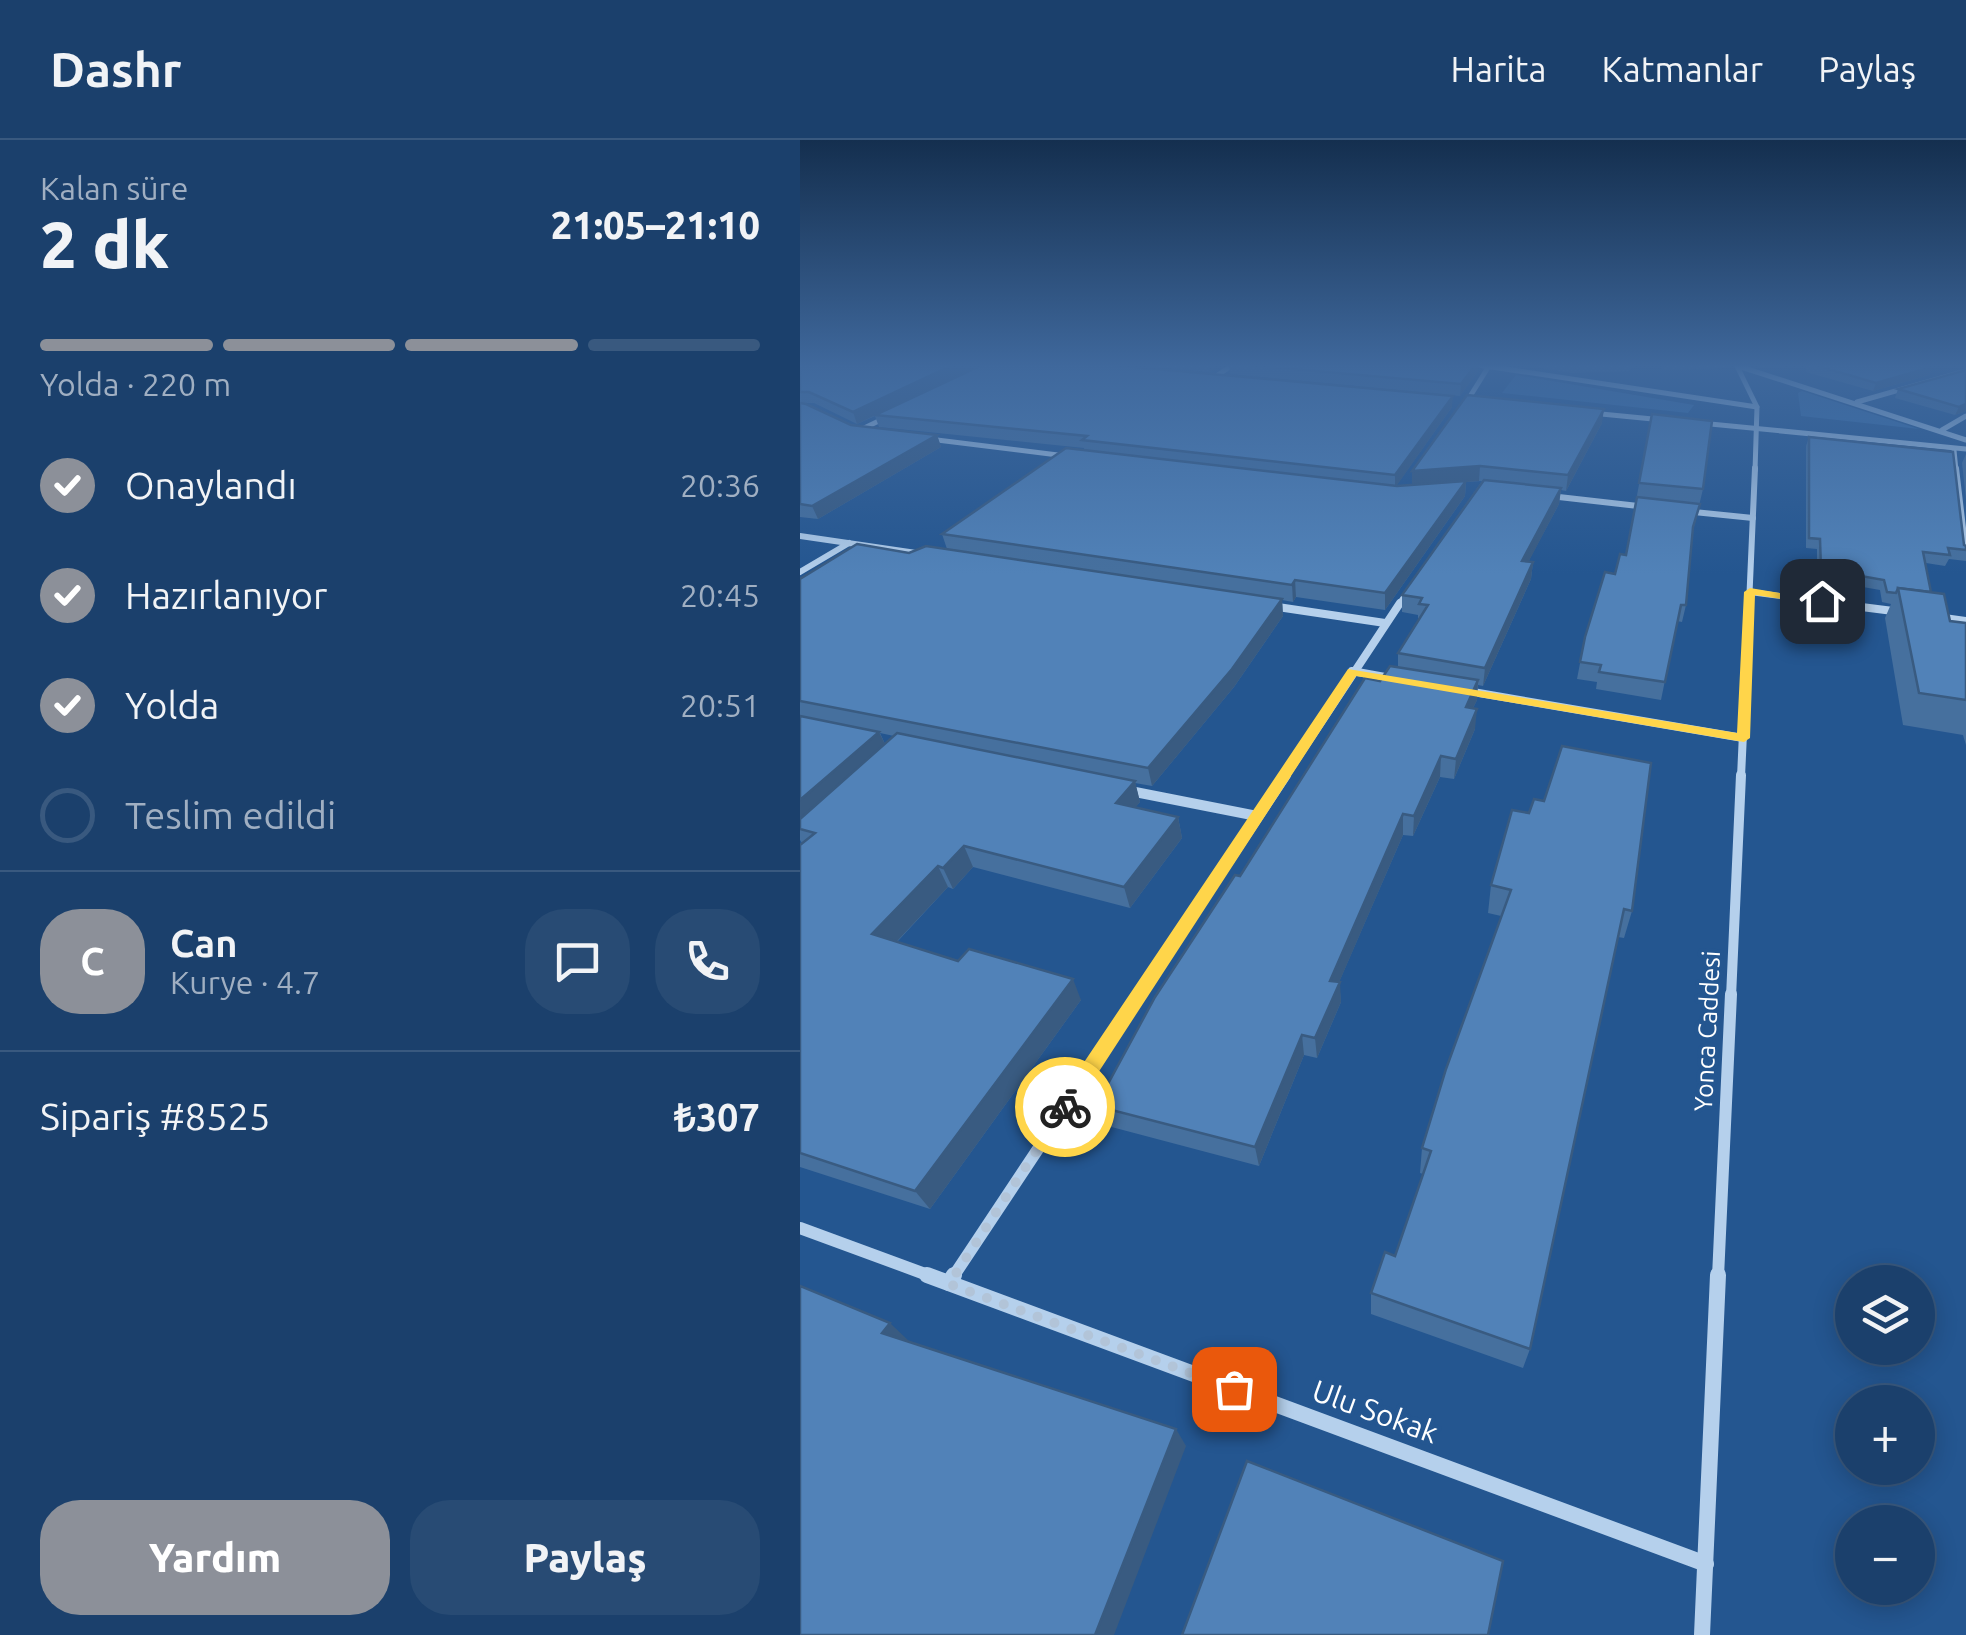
<!DOCTYPE html>
<html lang="tr">
<head>
<meta charset="utf-8">
<style>
	body { margin:0; font-family:Ubuntu,sans-serif; background:#284b74; color:#f1f3f6; height:100vh; display:flex; flex-direction:column; font-size:38px; white-space:nowrap }
	* { box-sizing:border-box; margin:0 }
	p { font-size:32px; color:#a0afc2 }
	.icon { flex:none; width:55px; height:55px; fill:none; stroke:currentColor; stroke-width:2; stroke-linecap:round; stroke-linejoin:round }
	.map { position:relative; flex:1; overflow:hidden }
	.drawer { display:flex; flex-direction:column; background:#1b406c; width:800px }
	.drawer>* { flex:none }
	.fabs { position:absolute; left:1035px; top:1125px; display:grid; gap:20px }
	.fabs a { display:grid; place-items:center; width:100px; height:100px; border-radius:50%; background:#1b406c; box-shadow:0 5px 25px #0003,0 0 0 2px #39597f; font-size:50px }
	.pin { position:absolute; display:grid; place-items:center; width:85px; height:85px; color:#fff; margin:-42px; border-radius:20px; box-shadow:0 5px 15px #0006 }
	.courier { position:absolute; display:grid; place-items:center; width:100px; height:100px; margin:-50px; border:8px solid #ffd54a; border-radius:50%; background:#fff; color:#222; box-shadow:0 2px 12px #0007 }
	.headline em { font-style:normal; font-weight:800 }
	.headline div { display:flex; flex-direction:column-reverse }
	.headline { display:flex; align-items:center; justify-content:space-between; height:170px; padding:0 40px }
	h1 { font-size:65px; font-weight:800; line-height:75px }
	.bar { display:grid; grid-template-columns:repeat(4,1fr); gap:15px 10px; align-content:center; height:120px; padding:0 40px }
	.bar i { height:12px; border-radius:8px; background:#39597f }
	.bar .active { background:#8c9099 }
	.bar p { grid-column:span 4 }
	.line { display:flex; align-items:center; gap:25px; padding:0 40px; border-top:2px solid #39597f }
	.line div { flex:1 }
	.round { display:grid; place-items:center; flex:none; width:105px; height:105px; border-radius:40px; background:#284b74 }
	ol { padding:0 40px; list-style:none }
	li { display:flex; align-items:center; gap:30px; height:110px }
	li p { margin-inline-start:auto }
	li .icon { padding:10px; border-radius:50%; background:#8c9099; color:#fff; stroke-width:4 }
	li:last-child { color:#a0afc2 }
	li i { width:55px; height:55px; border:5px solid #39597f; border-radius:50% }
	.button { display:flex; gap:20px; margin-top:auto; padding:20px 40px }
	.button a { flex:1; height:115px; border-radius:40px; background:#8c9099; color:#fff; font-size:40px; font-weight:800; line-height:115px; text-align:center }
	.button a+a { background:#284b74; color:#f1f3f6 }
	header { display:flex; align-items:center; gap:60px; box-sizing:border-box; height:140px; padding:0 50px; background:#1b406c; border-bottom:2px solid #39597f }
	header strong { font-size:48px }
	nav { display:flex; gap:55px; margin-inline-start:auto; font-size:35px }
	main { display:flex; flex:1; min-height:0 }
	.map>svg:first-child { display:block }
</style>
</head>
<body>
<header>
<strong>Dashr</strong>
<nav><a>Harita</a><a>Katmanlar</a><a>Paylaş</a></nav>
</header>
<main>
<section class="drawer">
<div class="headline"><div><h1>2 dk</h1><p>Kalan süre</p></div><em>21:05–21:10</em></div>
<div class="bar"><i class="active"></i><i class="active"></i><i class="active"></i><i></i><p>Yolda · 220 m</p></div>
<ol>
<li><svg class="icon" aria-label="check" viewBox="0 0 24 24"><path d="M5 12l5 5 9-10"/></svg>Onaylandı<p>20:36</p></li>
<li><svg class="icon" aria-label="check" viewBox="0 0 24 24"><path d="M5 12l5 5 9-10"/></svg>Hazırlanıyor<p>20:45</p></li>
<li><svg class="icon" aria-label="check" viewBox="0 0 24 24"><path d="M5 12l5 5 9-10"/></svg>Yolda<p>20:51</p></li>
<li><i></i>Teslim edildi</li>
</ol>
<div class="line" style="height:180px"><b class="round" style="background:#8c9099;color:#fff">C</b><div><b>Can</b><p>Kurye · 4.7</p></div><a class="round"><svg class="icon" aria-label="chat" viewBox="0 0 24 24"><path d="M4 5h16v11H9l-5 4z"/></svg></a><a class="round"><svg class="icon" aria-label="phone" viewBox="0 0 24 24"><path d="M5 4h4l2 5-3 2q2 4 5 5l2-3 5 2v4C11 20 4 13 5 4z"/></svg></a></div>
<div class="line" style="height:130px"><div>Sipariş #8525</div><b>₺307</b></div>
<div class="button"><a>Yardım</a><a>Paylaş</a></div>
</section>
<div class="map">
<svg width="1166" height="1495" viewBox="0 0 1166 1495">
	<rect width="100%" height="100%" fill="#245690"/>
	<g fill="#3870ad">
		<polygon points="716,235 894,265 888,273 702,253"/>
		<polygon points="1002,251 1119,289 1001,276 998,253"/>
	</g>
	<g fill="none" stroke-linecap="round" stroke-linejoin="round">
		<g stroke="#b5d0ec" stroke-width="5">
			<polyline points="672,224 957,267"/>
			<polyline points="936,224 957,267 955,331"/>
			<polyline points="938,226 1166,300"/>
			<polyline points="412,239 434,224"/>
			<polyline points="1057,262 1166,231"/>
			<polyline points="664,266 689,226"/>
			<polyline points="791,273 863,280"/>
			<polyline points="900,283 1166,309"/>
			<polyline points="1142,290 1166,276"/>
			<polyline points="58,291 89,276"/>
			<polyline points="129,299 266,316"/>
			<polyline points="1154,310 1156,331"/>
		</g>
		<g stroke="#b5d0ec" stroke-width="6">
			<polyline points="1156,328 1166,414"/>
			<polyline points="750,356 847,367"/>
			<polyline points="884,371 953,378"/>
			<polyline points="0,396 123,414"/>
			<polyline points="0,432 49,403"/>
			<polyline points="950,452 1049,465"/>
			<polyline points="599,465 610,448"/>
			<polyline points="949,465 955,328"/>
		</g>
		<g stroke="#b5d0ec" stroke-width="8">
			<polyline points="1030,463 1101,472"/>
			<polyline points="471,466 585,483"/>
			<polyline points="1137,477 1166,481"/>
			<polyline points="552,531 596,539"/>
			<polyline points="667,551 943,598"/>
			<polyline points="485,637 600,463"/>
			<polyline points="941,637 949,463"/>
		</g>
		<g stroke="#b5d0ec" stroke-width="10">
			<polyline points="325,650 457,676"/>
			<polyline points="339,857 486,635"/>
			<polyline points="931,857 941,635"/>
		</g>
		<g stroke="#b5d0ec" stroke-width="12">
			<polyline points="0,1088 133,1137"/>
			<polyline points="153,1137 341,854"/>
			<polyline points="918,1137 931,854"/>
		</g>
		<g stroke="#b5d0ec" stroke-width="16">
			<polyline points="127,1135 906,1424"/>
			<polyline points="149,1143 154,1135"/>
			<polyline points="902,1495 918,1135"/>
		</g>
	</g>
	<g fill="#46709e" fill-rule="evenodd">
		<path d="M 0,224 L 84,271 L 652,267 L 596,346 L 612,345 L 802,283 L 766,351 L 761,350 L 759,364 L 728,422 L 733,422 L 731,439 L 683,546 L 678,545 L 677,560 L 673,568 L 675,589 L 654,639 L 640,637 L 613,696 L 603,695 L 539,842 L 541,862 L 517,918 L 504,915 L 459,1026 L 304,985 L 296,966 L 440,736 L 580,541 L 598,527 L 598,513 L 618,481 L 618,475 L 602,472 L 602,455 L 682,341 L 666,342 L 665,356 L 585,470 L 496,457 L 493,462 L 482,460 L 483,476 L 434,547 L 352,646 L 335,643 L 340,662 L 335,667 L 378,677 L 382,698 L 330,768 L 173,727 L 153,749 L 148,747 L 97,802 L 281,860 L 130,1069 L 0,1027 L 0,705 L 2,703 L 0,700 L 0,439 L 109,413 L 147,409 L 142,394 L 284,310 L 284,308 L 79,287 L 75,276 L 57,284 L 14,263 L 4,263 L 51,285 L 137,295 L 141,307 L 18,379 L 0,377 ZM 80,593 L 94,596 L 85,604 Z"/>
		<polygon points="322,224 424,224 410,232"/>
		<polygon points="429,224 678,224 678,231 660,256 430,234"/>
		<polygon points="714,224 834,224 830,231 772,233"/>
		<polygon points="863,224 932,224 931,228 862,230"/>
		<polygon points="954,224 1121,224 1132,227 1129,235 1073,251 1006,232 1006,226 962,227"/>
		<polygon points="1135,224 1166,224 1166,226 1152,228"/>
		<polygon points="1166,230 1166,271 1155,275 1095,258 1098,249"/>
		<polygon points="852,274 903,349 893,391 886,465 882,482 877,481 861,560 796,549 797,542 777,539 785,497 826,415"/>
		<polygon points="1009,297 1166,406 1166,421 1149,419 1145,426 1126,423 1131,452 1150,481 1166,483 1166,605 1163,595 1103,585 1085,478 1091,464 1082,462 1080,450 1017,439 1017,409 1006,408 1006,306"/>
		<polygon points="1166,314 1166,359 1162,323"/>
		<polygon points="691,745 832,771 824,798 818,797 730,1209 723,1228 571,1174 571,1153 595,1116 623,1034 620,1033 622,1008 701,776 688,773"/>
	</g>
	<g fill="#395b81">
		<polygon points="155,224 181,224 57,284 53,272"/>
		<polygon points="409,224 424,224 410,232"/>
		<polygon points="676,224 678,224 678,231 660,256 661,244"/>
		<polygon points="1154,224 1166,224 1166,226 1152,228"/>
		<polygon points="1132,227 1129,235 1073,251 1076,243"/>
		<polygon points="653,256 652,267 595,348 595,335"/>
		<polygon points="1166,264 1166,271 1155,275 1159,267"/>
		<polygon points="804,269 802,283 766,351 768,335"/>
		<polygon points="137,295 141,307 18,379 12,366"/>
		<polygon points="680,326 679,341 666,342 665,356 585,470 585,453 612,347 612,331"/>
		<polygon points="761,348 759,364 720,438 722,421"/>
		<polygon points="733,422 731,439 683,546 685,528"/>
		<polygon points="495,440 496,457 493,462 492,445"/>
		<polygon points="482,459 483,476 434,547 352,646 348,628"/>
		<polygon points="678,540 677,560 664,587 666,567"/>
		<polygon points="677,569 675,589 654,639 656,619"/>
		<polygon points="79,592 88,610 0,688 0,660"/>
		<polygon points="641,616 640,637 613,696 614,676"/>
		<polygon points="335,641 340,662 322,684 316,663"/>
		<polygon points="603,674 603,695 531,861 530,841"/>
		<polygon points="378,677 382,698 330,768 324,747"/>
		<polygon points="164,706 173,727 153,749 143,728"/>
		<polygon points="138,726 148,747 84,815 72,794"/>
		<polygon points="273,839 281,860 130,1069 115,1051"/>
		<polygon points="540,842 541,862 517,918 515,898"/>
		<polygon points="502,895 504,915 459,1026 455,1007"/>
		<polygon points="90,1183 112,1204 82,1193"/>
		<polygon points="376,1289 386,1306 314,1495 295,1495"/>
	</g>
	<g fill="#5182b8" stroke="#395b81" stroke-width="2.5">
		<polygon points="0,224 155,224 53,272 9,252 0,252"/>
		<polygon points="184,224 301,224 653,256 595,335 282,300 287,296 75,275"/>
		<polygon points="437,224 676,224 661,244"/>
		<polygon points="1011,224 1121,224 1132,227 1076,243"/>
		<polygon points="1166,230 1166,264 1159,267 1098,249"/>
		<polygon points="667,255 804,269 768,335 680,326 612,331"/>
		<polygon points="0,263 6,264 51,285 137,295 12,366 0,364"/>
		<polygon points="852,274 912,281 903,349 839,343"/>
		<polygon points="1009,297 1153,312 1164,405 1166,406 1166,410 1148,408 1150,415 1123,412 1131,452 1098,448 1096,453 1087,452 1084,440 1021,429 1020,399 1009,398"/>
		<polygon points="266,308 597,346 666,341 585,453 495,440 492,445 142,394"/>
		<polygon points="684,340 761,348 722,421 733,422 685,528 598,513 628,465 619,464 622,458 602,455"/>
		<polygon points="837,357 900,364 893,387 886,465 881,465 865,542 799,532 801,525 780,522 785,497 805,432 815,434 820,414 826,415"/>
		<polygon points="57,404 109,413 126,406 482,459 432,529 348,628 0,561 0,439"/>
		<polygon points="1098,448 1144,454 1150,481 1166,483 1166,560 1119,553"/>
		<polygon points="590,526 678,540 666,567 677,569 656,619 641,616 614,676 603,674 530,841 540,842 515,898 502,895 455,1007 296,966 355,857 435,735 440,736 565,538 580,541"/>
		<polygon points="0,576 79,592 0,660"/>
		<polygon points="97,593 335,641 316,663 378,677 324,747 164,706 143,728 138,726 72,794 158,821 169,809 273,839 115,1051 0,1013 0,705 15,693 0,689 0,679"/>
		<polygon points="762,606 851,623 832,771 824,769 730,1209 571,1153 585,1112 595,1116 631,1011 622,1008 646,929 711,750 691,745 712,670 729,673 734,659 744,661"/>
		<polygon points="0,1146 90,1183 82,1193 376,1289 295,1495 0,1495"/>
		<polygon points="447,1321 703,1421 688,1495 382,1495"/>
	</g>
	<linearGradient id="sky" x2="0" y2="1"><stop stop-color="#142f4f"/><stop offset="0.52" stop-color="#3f689c"/><stop offset="1" stop-color="#3f689c" stop-opacity="0"/></linearGradient>
	<rect width="1166" height="434" fill="url(#sky)"/>
	<polygon fill="#ffd54a" points="950,448 1027,461 1022,465 955,455 950,598 944,602 556,536 272,973 258,973 258,961 548,529 937,593 944,452"/>
	<g fill="none" stroke-linecap="round" stroke-linejoin="round">
		<polyline stroke="#b2c4d8" stroke-width="10" stroke-dasharray="0 18" points="265,967 149,1144 434,1249"/>
	</g>
	<g text-anchor="middle" stroke-width="8" stroke-linejoin="round" paint-order="stroke">
		<g font-size="25" fill="#fff" stroke="#245690">
			<text transform="translate(907 891) rotate(-87)" y="9">Yonca Caddesi</text>
		</g>
		<g font-size="30" fill="#fff" stroke="#245690">
			<text transform="translate(575 1272) rotate(20)" y="10">Ulu Sokak</text>
		</g>
	</g>
</svg>
<div class="fabs">
<a><svg class="icon" aria-label="layers" viewBox="0 0 24 24"><path d="M12 4l9 5-9 5-9-5zM3 14l9 5 9-5"/></svg></a>
<a>+</a>
<a>−</a>
</div>
<div class="pin" style="left:434px;top:1249px;background:#ea580c"><svg class="icon" aria-label="bag" viewBox="0 0 24 24"><path d="M5 8h14l-1 12H6zM9 8a3 3 0 0 1 6 0"/></svg></div>
<div class="pin" style="left:1022px;top:461px;background:#1f2937"><svg class="icon" aria-label="home" viewBox="0 0 24 24"><path d="M3 11l9-7 9 7M6 9v11h12V9"/></svg></div>
<div class="courier" style="left:265px;top:967px"><svg class="icon" aria-label="bike" viewBox="0 0 24 24"><circle cx="6" cy="16" r="4"/><circle cx="18" cy="16" r="4"/><path d="M6 16l4-8h5l3 8M10 8l3 8H6M13 5h3"/></svg></div>
</div>
</main>
</body>
</html>
